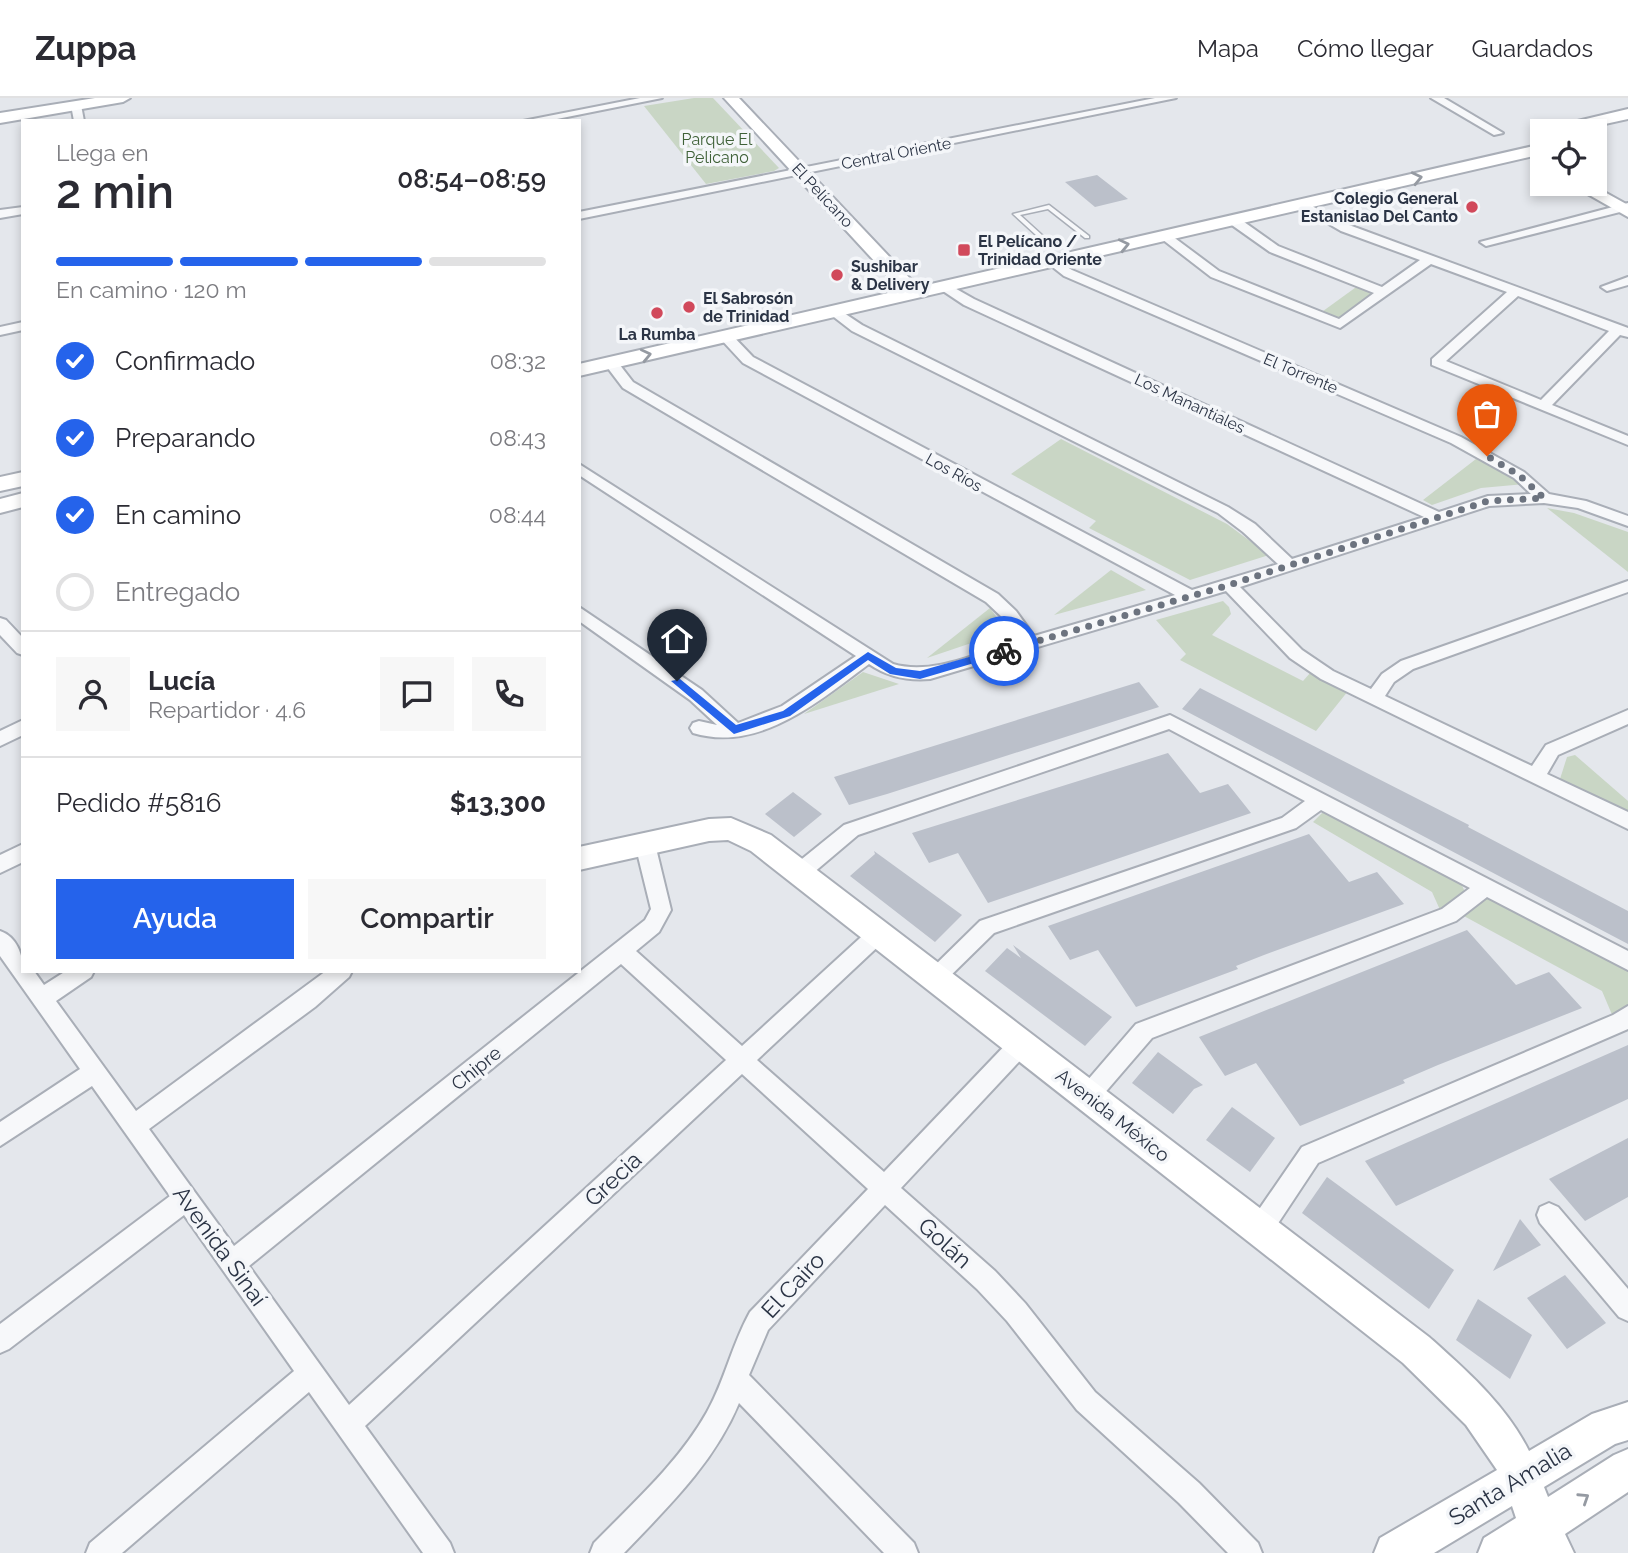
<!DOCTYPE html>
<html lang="es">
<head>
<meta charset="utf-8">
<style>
	body { margin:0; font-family:Raleway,sans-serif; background:#f7f7f7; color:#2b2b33; height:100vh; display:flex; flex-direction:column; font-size:26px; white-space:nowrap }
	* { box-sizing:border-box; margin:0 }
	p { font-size:23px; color:#7c7c81 }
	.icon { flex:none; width:38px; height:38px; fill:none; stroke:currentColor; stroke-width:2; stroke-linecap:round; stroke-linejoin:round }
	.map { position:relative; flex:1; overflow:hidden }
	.sheet { position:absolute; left:21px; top:21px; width:560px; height:854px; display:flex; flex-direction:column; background:#fff; border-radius:0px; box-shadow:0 4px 10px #0003 }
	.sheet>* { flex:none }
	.fabs { position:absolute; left:1530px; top:21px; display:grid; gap:14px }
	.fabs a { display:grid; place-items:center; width:77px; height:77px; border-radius:0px; background:#fff; box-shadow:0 4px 10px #0003; font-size:35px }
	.pin { position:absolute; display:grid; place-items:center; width:60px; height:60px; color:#fff; margin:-72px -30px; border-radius:50% 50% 50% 0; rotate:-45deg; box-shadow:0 0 7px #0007 }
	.pin .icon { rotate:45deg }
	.courier { position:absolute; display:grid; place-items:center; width:70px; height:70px; margin:-35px; border:5px solid #2563eb; border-radius:50%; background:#fff; color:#222; box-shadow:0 2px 9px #0007 }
	.head em { font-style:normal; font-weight:600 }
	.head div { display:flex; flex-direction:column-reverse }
	.head { display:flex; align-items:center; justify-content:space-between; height:119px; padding:0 35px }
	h1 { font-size:46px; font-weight:600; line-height:52px }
	.bar { display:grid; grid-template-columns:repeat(4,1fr); gap:10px 7px; align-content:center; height:84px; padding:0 35px }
	.bar i { height:9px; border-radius:5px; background:#e1e1e2 }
	.bar .current { background:#2563eb }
	.bar p { grid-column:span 4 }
	.line { display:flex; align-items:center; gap:18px; padding:0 35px; border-top:2px solid #e1e1e2 }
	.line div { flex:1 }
	.round { display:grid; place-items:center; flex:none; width:74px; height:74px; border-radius:0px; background:#f7f7f7 }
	ol { padding:0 35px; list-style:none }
	li { display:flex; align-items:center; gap:21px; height:77px }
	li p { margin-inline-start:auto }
	li .icon { padding:7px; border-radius:50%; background:#2563eb; color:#fff; stroke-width:4 }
	li:last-child { color:#7c7c81 }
	li i { width:38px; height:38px; border:4px solid #e1e1e2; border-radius:50% }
	.button { display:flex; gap:14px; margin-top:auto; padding:14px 35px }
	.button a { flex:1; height:80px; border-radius:0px; background:#2563eb; color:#fff; font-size:28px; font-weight:600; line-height:80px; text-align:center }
	.button a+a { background:#f7f7f7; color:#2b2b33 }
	header { display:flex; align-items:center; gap:42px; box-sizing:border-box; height:98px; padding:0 35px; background:#fff; border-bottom:2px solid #e1e1e2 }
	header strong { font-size:33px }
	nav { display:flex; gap:38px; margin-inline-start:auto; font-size:24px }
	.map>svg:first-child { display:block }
</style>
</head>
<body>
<header>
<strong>Zuppa</strong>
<nav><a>Mapa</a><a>Cómo llegar</a><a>Guardados</a></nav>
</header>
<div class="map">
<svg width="1628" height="1455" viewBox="0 0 1628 1455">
	<rect width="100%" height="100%" fill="#e4e7ec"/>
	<g fill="#c9d6c5">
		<polygon points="694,0 713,0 779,70 774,73 706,86 644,8"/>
		<polygon points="1359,187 1374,194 1376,198 1344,222 1319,216"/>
		<polygon points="1061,341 1227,426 1269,457 1190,482 1089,430 1096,423 1011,376"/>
		<polygon points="1476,361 1502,372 1525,386 1481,390 1432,407 1423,402"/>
		<polygon points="1547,410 1574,415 1628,434 1628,474"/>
		<polygon points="1111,472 1146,492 1054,517"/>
		<polygon points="1223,503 1229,509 1231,516 1212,537 1303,583 1311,574 1348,593 1316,633 1180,562 1186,556 1156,522"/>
		<polygon points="990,510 1001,525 1001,535 927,560"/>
		<polygon points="863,574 899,586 804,616"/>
		<polygon points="1575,657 1628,703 1628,715 1560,681 1567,659"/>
		<polygon points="1326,711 1459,781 1465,794 1451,809 1441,814 1432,794 1313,724"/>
		<polygon points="1501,800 1628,870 1628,907 1613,919 1602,893 1462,817 1483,801"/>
	</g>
	<g fill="#bbc0ca">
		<polygon points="1097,77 1128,101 1095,109 1065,84"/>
		<polygon points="1139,584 1159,609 887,696 849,707 834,679"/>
		<polygon points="1200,590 1469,727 1468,729 1628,813 1628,846 1182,611"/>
		<polygon points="1168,655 1200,695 1228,686 1251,715 988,805 958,755 929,765 912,735"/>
		<polygon points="793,694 822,716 794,739 765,716"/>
		<polygon points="1309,736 1349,784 1377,774 1404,806 1264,857 1236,868 1238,871 1136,909 1098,852 1070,862 1048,828"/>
		<polygon points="874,753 962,817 935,844 850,778 875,756"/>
		<polygon points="1467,832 1516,887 1549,874 1582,910 1438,967 1403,982 1405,985 1300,1028 1256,965 1225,978 1199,939"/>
		<polygon points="1013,847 1112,919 1085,948 985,873 1007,850 1021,860"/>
		<polygon points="1628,947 1628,1001 1396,1108 1365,1063"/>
		<polygon points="1158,954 1203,987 1194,991 1173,1016 1132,985"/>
		<polygon points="1232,1009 1275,1040 1250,1074 1206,1042"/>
		<polygon points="1628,1040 1628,1099 1585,1123 1549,1081"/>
		<polygon points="1327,1079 1454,1172 1429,1211 1302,1115"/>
		<polygon points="1520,1121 1541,1147 1493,1173"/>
		<polygon points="1565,1177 1606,1225 1567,1251 1527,1200"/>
		<polygon points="1478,1201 1532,1237 1510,1281 1456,1242"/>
	</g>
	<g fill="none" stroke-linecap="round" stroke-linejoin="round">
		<g stroke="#a9aeb7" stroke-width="3">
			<polygon id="lane" points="1049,107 1089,138 1089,140 1085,140 1048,111 1020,117 1053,147 1048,148 1013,116"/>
		</g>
		<g stroke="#a9aeb7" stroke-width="4">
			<g id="street">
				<polygon points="640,0 662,0 547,23 523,23"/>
				<polygon points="1155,0 1176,0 579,121 579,114"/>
				<polygon points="1431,0 1444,0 1503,35 1494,37"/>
				<polygon points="76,4 81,7 84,23 74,23 71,7"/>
				<path d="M 1302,103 L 1349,127 L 1628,230 L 1628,239 L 1620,237 L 1552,307 L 1628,338 L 1628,347 L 1432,267 L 1432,261 L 1507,194 L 1431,166 L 1340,230 L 1211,179 L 1158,138 L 1168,135 L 1219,173 L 1339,221 L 1374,195 L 1270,154 L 1229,125 L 1229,119 L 1237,119 L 1278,148 L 1382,189 L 1420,162 L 1341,133 L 1298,108 L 1298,104 ZM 1518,198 L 1609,233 L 1541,302 L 1446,263 Z"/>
				<polygon points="1628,105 1628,112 1486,148 1480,144"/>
				<polygon points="23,109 23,116 0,120 0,112"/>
				<path d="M 1051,159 L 1072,172 L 1461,339 L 1524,374 L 1549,396 L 1586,403 L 1628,418 L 1628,428 L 1578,410 L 1544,405 L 1489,408 L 1240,489 L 1302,552 L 1333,573 L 1371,591 L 1382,576 L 1401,563 L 1628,483 L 1628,494 L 1413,571 L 1394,584 L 1385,598 L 1532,668 L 1546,647 L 1628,612 L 1628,626 L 1558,657 L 1547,676 L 1628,714 L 1628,731 L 1321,581 L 1290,560 L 1226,493 L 930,581 C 907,583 888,579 869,566 C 819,603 759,655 693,635 L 690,630 L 693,625 L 699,623 L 717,627 L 690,602 L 579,523 L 579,509 L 702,592 L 738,625 L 782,608 L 856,558 L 579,377 L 579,366 L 893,566 C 933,578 980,554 1019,543 L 1004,521 L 986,504 L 623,290 L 604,265 L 611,261 L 616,262 L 633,284 L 998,496 L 1016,513 L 1034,538 L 1175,497 L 743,265 L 718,238 L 725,234 L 730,235 L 753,259 L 1192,492 L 1278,466 L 1243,434 L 1218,415 L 852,233 L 830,216 L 830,210 L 835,209 L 862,227 L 1228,409 L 1255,426 L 1292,461 L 1424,419 L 964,207 L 940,191 L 940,185 L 944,184 L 974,201 L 1439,414 L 1488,398 L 1531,396 L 1514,380 L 1451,345 L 1064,178 L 1045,163 Z"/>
				<polygon points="1628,179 1628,187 1607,193 1601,189"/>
				<polygon points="23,224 23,232 0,237 0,229"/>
				<polygon points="0,520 6,522 23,540 23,557 17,555 0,537"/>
				<polygon points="1170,617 1628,853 1628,872 1487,799 1456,823 1152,940 1096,1005 1088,1008 1080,1005 1077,998 1080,991 1136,926 1442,811 1470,790 1321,712 1296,730 994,835 942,886 935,889 928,886 924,880 928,874 980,823 1282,720 1305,703 1169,631 858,737 806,781 799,783 792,781 789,775 792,769 844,727"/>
				<polygon points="23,622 23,637 0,648 0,633"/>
				<path d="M 645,738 L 652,741 L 655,746 L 671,812 L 659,834 L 636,853 L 742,948 L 871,830 L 878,827 L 885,830 L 888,836 L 885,842 L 757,962 L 884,1074 L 1013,939 L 1021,936 L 1029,939 L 1032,946 L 1029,953 L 901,1090 L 995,1173 L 1025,1205 L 1095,1294 L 1199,1385 L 1258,1445 L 1262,1455 L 1228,1455 L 1179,1405 L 1077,1312 L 1007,1223 L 977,1191 L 885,1107 L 768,1232 L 749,1277 L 914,1445 L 918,1455 L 884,1455 L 739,1305 C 714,1365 668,1409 624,1455 L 590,1455 L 594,1445 C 634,1404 679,1364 707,1314 C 725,1282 732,1246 750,1214 L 868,1091 L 742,976 L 365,1328 L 450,1445 L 454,1455 L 423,1455 L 309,1294 L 122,1455 L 86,1455 L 90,1445 L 294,1273 L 184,1117 L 9,1251 L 0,1255 L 0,1226 L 170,1098 L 92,988 L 0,1048 L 0,1024 L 80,971 L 0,858 L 0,833 C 17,839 23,857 23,873 L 34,873 L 44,887 L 66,873 L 94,873 L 91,879 L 56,903 L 136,1013 L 326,873 L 352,873 L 349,879 L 315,909 L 149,1031 L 234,1148 L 645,822 L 651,811 L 635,746 L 638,741 ZM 621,866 L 726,962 L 349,1307 L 249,1168 Z"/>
				<polygon points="23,746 23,764 0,775 0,757"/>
				<polygon points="1628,908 1628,931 1318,1065 1269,1139 1260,1143 1251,1139 1248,1131 1251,1123 1302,1049 1613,917"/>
				<polygon points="1549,1105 1558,1109 1628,1191 1628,1223 1619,1219 1540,1125 1537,1117 1540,1109"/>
			</g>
		</g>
		<g stroke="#a9aeb7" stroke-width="4">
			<g id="secondary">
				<polygon points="95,0 130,0 123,4 0,25 0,15"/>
				<polygon points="724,0 739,0 918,189 1542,46 1542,56 579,278 579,266 901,192"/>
				<polygon points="1628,11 1628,21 1573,33 1546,33 1548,30"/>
				<polygon points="1570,86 1590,86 1628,107 1628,119"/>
				<polygon points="23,374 23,388 0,393 0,379"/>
				<polygon points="23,395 23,409 0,415 0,401"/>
				<path d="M 731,720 L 771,737 L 1429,1239 C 1467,1273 1506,1307 1529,1353 L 1592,1316 L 1628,1304 L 1628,1342 L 1615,1346 L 1544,1389 L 1548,1399 L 1614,1357 L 1628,1351 L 1628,1394 L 1565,1436 L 1574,1455 L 1478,1455 L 1484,1440 L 1516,1420 L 1512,1408 L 1434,1455 L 1374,1455 L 1380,1440 L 1497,1372 L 1466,1327 L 1403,1265 L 751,753 L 728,742 L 709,743 L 579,772 L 579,749 L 709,721 Z"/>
			</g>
		</g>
		<use href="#lane" fill="#f7f8fa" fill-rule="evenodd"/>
		<use href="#street" fill="#f7f8fa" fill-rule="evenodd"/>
		<use href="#secondary" fill="#fff" fill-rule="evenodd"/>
	</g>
	<defs><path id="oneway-chevron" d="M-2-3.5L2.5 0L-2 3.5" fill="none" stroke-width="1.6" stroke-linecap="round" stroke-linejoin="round" transform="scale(1.75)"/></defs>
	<g stroke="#959aa2">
		<use href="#oneway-chevron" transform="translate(1417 80) rotate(-13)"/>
		<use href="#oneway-chevron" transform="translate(1124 147) rotate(-13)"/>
		<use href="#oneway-chevron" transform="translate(646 257) rotate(-13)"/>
		<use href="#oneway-chevron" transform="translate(1584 1400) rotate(-33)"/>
	</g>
	<polygon fill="#2563eb" points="1004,549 1009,553 1008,555 920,581 890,576 868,562 790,618 734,636 671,583 680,581 736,627 783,613 868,554 896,570 920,573"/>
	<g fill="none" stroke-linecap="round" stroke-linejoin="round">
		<polyline stroke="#6c737f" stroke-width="7" stroke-dasharray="0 12.6" points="1004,553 1229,487 1488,403 1544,400 1519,377 1487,358"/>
	</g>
	<g fill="#d1495b" stroke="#f4f6f9" stroke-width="2.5">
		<circle cx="1472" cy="109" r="7"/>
		<rect x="957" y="145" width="14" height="14" rx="3.5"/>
		<circle cx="837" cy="177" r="7"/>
		<circle cx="689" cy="209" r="7"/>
		<circle cx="657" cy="215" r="7"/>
	</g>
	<g text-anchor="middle" stroke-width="7" stroke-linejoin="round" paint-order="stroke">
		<g font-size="16" fill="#3f6138" stroke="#f4f6f9">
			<text x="717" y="47">Parque El<tspan x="717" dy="18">Pelicano</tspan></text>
		</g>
		<g font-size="16" fill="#2b3445" stroke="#f4f6f9">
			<text transform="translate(896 55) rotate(-11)" y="6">Central Oriente</text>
			<text transform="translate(823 97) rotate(47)" y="6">El Pelícano</text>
			<text transform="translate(1301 275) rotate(23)" y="6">El Torrente</text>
			<text transform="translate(1190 305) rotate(25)" y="6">Los Manantiales</text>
			<text transform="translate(954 374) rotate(29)" y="6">Los Ríos</text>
		</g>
		<g font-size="16" font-weight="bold" fill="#2b3445" stroke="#f4f6f9" text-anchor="start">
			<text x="1458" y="106" text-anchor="end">Colegio General<tspan x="1458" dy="18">Estanislao Del Canto</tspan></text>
			<text x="978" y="149">El Pelícano /<tspan x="978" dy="18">Trinidad Oriente</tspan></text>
			<text x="851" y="174">Sushibar<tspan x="851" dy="18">&amp; Delivery</tspan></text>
			<text x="703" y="206">El Sabrosón<tspan x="703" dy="18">de Trinidad</tspan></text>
			<text x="657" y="242" text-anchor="middle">La Rumba</text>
		</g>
		<g font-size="19" fill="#2b3445" stroke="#f4f6f9">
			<text transform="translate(476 970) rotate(-39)" y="7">Chipre</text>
			<text transform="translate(1113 1017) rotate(38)" y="7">Avenida México</text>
		</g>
		<g font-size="23" fill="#2b3445" stroke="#f4f6f9">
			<text transform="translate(613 1081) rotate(-43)" y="8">Grecia</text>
			<text transform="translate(945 1145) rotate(42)" y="8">Golán</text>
			<text transform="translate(220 1148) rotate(54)" y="8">Avenida Sinaí</text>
			<text transform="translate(793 1187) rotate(-47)" y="8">El Cairo</text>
			<text transform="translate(1510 1386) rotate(-31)" y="8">Santa Amalia</text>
		</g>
	</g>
</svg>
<div class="fabs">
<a><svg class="icon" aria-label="locate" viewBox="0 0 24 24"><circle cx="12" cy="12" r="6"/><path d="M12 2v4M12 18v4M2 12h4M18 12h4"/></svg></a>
</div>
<div class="pin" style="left:1487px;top:358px;background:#ea580c"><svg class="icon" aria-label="bag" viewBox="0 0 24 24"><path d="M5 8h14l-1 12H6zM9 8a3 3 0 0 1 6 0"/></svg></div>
<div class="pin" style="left:677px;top:583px;background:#1f2937"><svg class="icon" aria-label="home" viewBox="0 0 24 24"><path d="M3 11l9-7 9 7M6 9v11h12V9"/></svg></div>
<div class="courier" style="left:1004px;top:553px"><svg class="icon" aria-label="bike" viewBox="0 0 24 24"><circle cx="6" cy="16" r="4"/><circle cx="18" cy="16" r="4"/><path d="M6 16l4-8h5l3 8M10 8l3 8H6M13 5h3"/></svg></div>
<section class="sheet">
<div class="head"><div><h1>2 min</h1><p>Llega en</p></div><em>08:54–08:59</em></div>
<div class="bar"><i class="current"></i><i class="current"></i><i class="current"></i><i></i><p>En camino · 120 m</p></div>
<ol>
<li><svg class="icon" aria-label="check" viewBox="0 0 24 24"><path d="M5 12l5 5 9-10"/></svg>Confirmado<p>08:32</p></li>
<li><svg class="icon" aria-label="check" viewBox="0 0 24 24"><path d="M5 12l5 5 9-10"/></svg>Preparando<p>08:43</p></li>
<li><svg class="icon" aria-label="check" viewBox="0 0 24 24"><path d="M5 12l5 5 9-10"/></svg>En camino<p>08:44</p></li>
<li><i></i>Entregado</li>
</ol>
<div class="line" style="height:126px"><a class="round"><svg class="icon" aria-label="person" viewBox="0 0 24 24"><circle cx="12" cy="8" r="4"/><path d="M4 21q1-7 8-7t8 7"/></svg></a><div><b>Lucía</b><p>Repartidor · 4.6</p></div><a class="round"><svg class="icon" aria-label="chat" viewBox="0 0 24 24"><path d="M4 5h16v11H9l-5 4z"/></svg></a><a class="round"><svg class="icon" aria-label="phone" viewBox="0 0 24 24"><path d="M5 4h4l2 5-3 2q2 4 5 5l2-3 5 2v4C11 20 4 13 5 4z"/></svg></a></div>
<div class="line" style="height:91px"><div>Pedido #5816</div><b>$13,300</b></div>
<div class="button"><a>Ayuda</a><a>Compartir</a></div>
</section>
</div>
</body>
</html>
